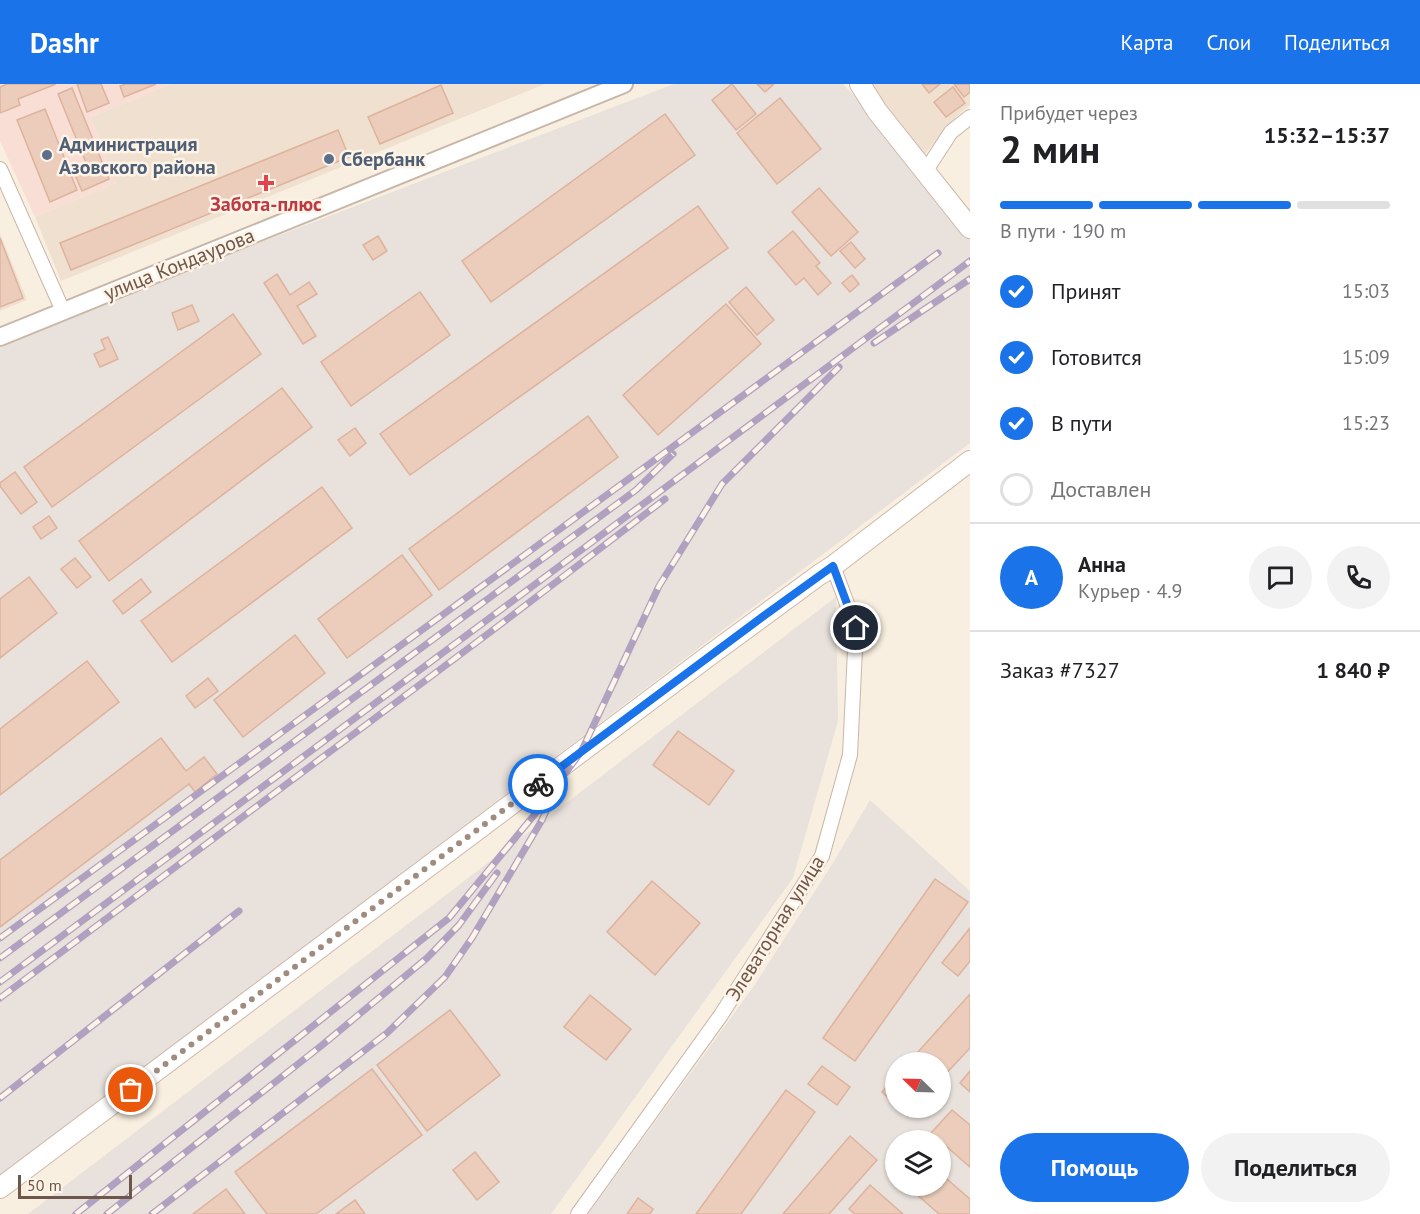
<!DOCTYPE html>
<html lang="ru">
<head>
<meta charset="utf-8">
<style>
	body { margin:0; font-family:"PT Sans",sans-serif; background:#f2f2f2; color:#202124; height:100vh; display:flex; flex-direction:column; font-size:22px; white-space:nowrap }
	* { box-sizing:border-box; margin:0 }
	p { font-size:20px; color:#757577 }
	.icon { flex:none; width:33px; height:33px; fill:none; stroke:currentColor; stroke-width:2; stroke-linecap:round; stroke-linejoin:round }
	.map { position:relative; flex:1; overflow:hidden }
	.sheet { display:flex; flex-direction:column; background:#fff; width:450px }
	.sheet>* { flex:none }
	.needle { width:39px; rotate:293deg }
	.controls { position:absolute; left:885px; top:968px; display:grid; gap:12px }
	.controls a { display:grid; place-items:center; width:66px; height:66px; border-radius:50%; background:#fff; box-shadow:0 2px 4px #0004; font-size:30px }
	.scale { position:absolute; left:18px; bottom:15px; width:114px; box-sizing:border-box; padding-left:6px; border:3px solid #6e564a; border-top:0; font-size:16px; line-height:21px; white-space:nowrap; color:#6e564a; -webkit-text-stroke:4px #fdf3e6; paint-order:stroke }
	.pin { position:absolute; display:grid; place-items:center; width:51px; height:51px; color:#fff; margin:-26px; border:3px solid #fff; border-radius:50%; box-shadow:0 2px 6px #0007 }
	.courier { position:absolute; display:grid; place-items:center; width:60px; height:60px; margin:-30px; border:4px solid #1a73e8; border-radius:50%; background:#fff; color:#222; box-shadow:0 2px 8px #0007 }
	.head em { font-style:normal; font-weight:700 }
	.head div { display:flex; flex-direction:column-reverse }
	.head { display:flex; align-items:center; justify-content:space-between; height:102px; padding:0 30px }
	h1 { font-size:39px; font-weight:700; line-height:45px }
	.bar { display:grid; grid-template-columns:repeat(4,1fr); gap:9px 6px; align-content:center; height:72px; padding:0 30px }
	.bar i { height:8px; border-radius:4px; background:#e0e0e0 }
	.bar .current { background:#1a73e8 }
	.bar p { grid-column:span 4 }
	.line { display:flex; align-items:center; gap:15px; padding:0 30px; border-top:2px solid #e0e0e0 }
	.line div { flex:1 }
	.round { display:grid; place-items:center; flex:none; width:63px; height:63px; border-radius:32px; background:#f2f2f2 }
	ol { padding:0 30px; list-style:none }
	li { display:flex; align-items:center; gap:18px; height:66px }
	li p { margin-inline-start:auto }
	li .icon { padding:6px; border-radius:50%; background:#1a73e8; color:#fff; stroke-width:4 }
	li:last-child { color:#757577 }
	li i { width:33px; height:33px; border:3px solid #e0e0e0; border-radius:50% }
	.button { display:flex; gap:12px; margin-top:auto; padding:12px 30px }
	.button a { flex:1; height:69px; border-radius:36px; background:#1a73e8; color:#fff; font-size:24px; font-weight:700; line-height:69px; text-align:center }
	.button a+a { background:#f2f2f2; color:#202124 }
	header { display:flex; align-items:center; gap:36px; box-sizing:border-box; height:84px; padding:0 30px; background:#1a73e8; color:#fff }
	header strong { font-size:28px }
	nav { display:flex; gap:33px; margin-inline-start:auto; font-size:21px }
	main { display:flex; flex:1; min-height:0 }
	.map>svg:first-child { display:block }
</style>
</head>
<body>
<header>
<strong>Dashr</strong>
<nav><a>Карта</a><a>Слои</a><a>Поделиться</a></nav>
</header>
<main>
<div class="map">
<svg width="970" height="1130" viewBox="0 0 970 1130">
	<rect width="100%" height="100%" fill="#f9efe0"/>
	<g fill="#f0e0d0">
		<polygon points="171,0 545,0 61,197 35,133 116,99 91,33"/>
		<polygon points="866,0 970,0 970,21 961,28 925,70"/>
		<polygon points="0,150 27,216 0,227"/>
	</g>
	<polygon fill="#f9ded5" points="0,0 171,0 91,33 116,99 35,133 0,57"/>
	<g fill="#e8e1dc" fill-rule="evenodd">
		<polygon points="674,0 843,0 925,88 970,125 970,359 309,859 0,1098 0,264 246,164"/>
		<polygon points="836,513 838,637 793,794 551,1130 28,1130"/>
		<path d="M 870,716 L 970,807 L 970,1130 L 588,1130 L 754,902 L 833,779 ZM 896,978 L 940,978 L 940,1023 L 896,1023 ZM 896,1056 L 940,1056 L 940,1101 L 896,1101 Z"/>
	</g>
	<g fill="#eccdbb" stroke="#ddb39d" stroke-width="1.5">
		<polygon points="7,0 56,0 18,15 20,21 0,29 0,3"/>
		<polygon points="77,0 101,0 109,19 87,28"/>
		<polygon points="126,0 156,0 124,13 120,2"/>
		<polygon points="732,0 756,30 736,46 712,16"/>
		<polygon points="757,0 774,0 765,8"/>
		<polygon points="922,0 940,0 929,9"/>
		<polygon points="954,0 970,0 970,8 964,13"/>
		<polygon points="441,1 453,29 380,60 368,33"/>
		<polygon points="953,3 965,19 946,33 934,18"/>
		<polygon points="72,4 109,95 82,107 75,91 89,86 58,10"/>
		<polygon points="780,14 821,65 777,100 737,49"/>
		<polygon points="45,25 77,106 50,118 17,36"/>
		<polygon points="665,30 695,71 491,218 462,177"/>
		<polygon points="338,46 349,73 71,186 60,159"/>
		<polygon points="819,104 858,148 831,172 792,128"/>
		<polygon points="698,122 728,164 410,391 380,350"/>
		<polygon points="793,147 820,179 816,182 831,199 818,211 804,194 796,201 768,168"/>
		<polygon points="378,152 387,167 373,176 363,161"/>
		<polygon points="0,154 23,214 0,223"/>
		<polygon points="851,158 865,175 855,184 840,167"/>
		<polygon points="277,190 290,211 309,198 317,210 297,222 316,252 303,260 264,199"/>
		<polygon points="852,191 859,200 850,208 842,199"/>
		<polygon points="746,203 774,236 757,251 729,218"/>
		<polygon points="420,208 450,251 351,322 321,278"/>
		<polygon points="726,220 761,260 658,351 623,311"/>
		<polygon points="192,221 199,237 178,246 172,229"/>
		<polygon points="233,230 261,270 52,423 24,383"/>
		<polygon points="108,253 118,275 100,283 94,270 105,265 101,256"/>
		<polygon points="282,304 312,343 109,497 79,457"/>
		<polygon points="588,332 618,373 439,506 409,465"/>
		<polygon points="355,344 366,359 350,372 338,356"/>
		<polygon points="15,388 37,418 21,430 0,402 0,399"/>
		<polygon points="322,403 352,444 172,578 141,537"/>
		<polygon points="49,432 57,444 41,455 33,443"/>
		<polygon points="402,471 432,511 347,574 318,535"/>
		<polygon points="75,474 91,493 77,504 61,485"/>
		<polygon points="29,493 57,529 0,574 0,515"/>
		<polygon points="141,495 151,508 123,530 113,517"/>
		<polygon points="295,551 325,589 243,653 214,616"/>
		<polygon points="87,577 119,618 0,711 0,645"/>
		<polygon points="208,594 218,607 195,624 186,612"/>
		<polygon points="678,647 734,687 709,721 653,681"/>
		<polygon points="161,654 186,687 204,673 217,690 195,708 189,700 0,843 0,776"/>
		<polygon points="935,795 968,818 855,977 823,954"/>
		<polygon points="652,797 700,839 655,891 607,848"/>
		<polygon points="970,844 970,877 958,892 942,879"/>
		<polygon points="970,910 970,964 940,996 940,978 909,978"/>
		<polygon points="590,911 631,945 606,976 564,943"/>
		<polygon points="450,926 500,991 427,1047 377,981"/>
		<polygon points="822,982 850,1003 837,1021 808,1000"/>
		<polygon points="372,985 422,1051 316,1130 267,1130 235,1088"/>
		<polygon points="970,987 970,1008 960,999"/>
		<polygon points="896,993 896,1021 882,1008"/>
		<polygon points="786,1006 815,1028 741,1130 696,1130"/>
		<polygon points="898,1023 916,1023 908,1032"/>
		<polygon points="952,1026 970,1041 970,1083 931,1049"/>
		<polygon points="850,1052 877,1076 829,1130 783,1130"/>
		<polygon points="475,1068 499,1098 477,1116 453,1086"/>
		<polygon points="940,1089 970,1115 970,1130 939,1130 906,1101 940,1101"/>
		<polygon points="870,1101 903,1130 855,1130 849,1125"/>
		<polygon points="226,1105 245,1130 193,1130"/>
		<polygon points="638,1114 653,1125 650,1130 627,1130"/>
		<polygon points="355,1116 365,1130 336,1130"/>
	</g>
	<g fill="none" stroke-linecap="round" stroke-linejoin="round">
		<g stroke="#c8b6a9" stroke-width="16">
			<g id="minor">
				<polyline points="0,85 63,227"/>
				<polyline points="925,88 951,48 970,33"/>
				<polyline points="578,1130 721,931 822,772 850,671 856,544 833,482"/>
			</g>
		</g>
		<g stroke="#c8b6a9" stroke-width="20">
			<polyline id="tertiary" points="0,253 624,0"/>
		</g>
		<g stroke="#ceb8a9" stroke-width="22">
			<g id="secondary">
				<polyline points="860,0 877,27 970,144"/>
				<polyline points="0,1104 710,571 819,491 833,482 970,377"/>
			</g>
		</g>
		<use href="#minor" stroke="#fff" stroke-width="14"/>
		<use href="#tertiary" stroke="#fff" stroke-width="16"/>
		<use href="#secondary" stroke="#fff" stroke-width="20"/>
		<g stroke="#b1a1c1" stroke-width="7">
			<g id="rail">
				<polyline points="874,259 970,195"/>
				<polyline points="0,854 938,169"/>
				<polyline points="0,874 636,406 673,370"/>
				<polyline points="0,898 970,177"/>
				<polyline points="0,914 493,546 665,415"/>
				<polyline points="0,1014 239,827"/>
				<polyline points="76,1130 449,834 535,730 581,668 659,502 722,400 839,283"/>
				<polyline points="107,1130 321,962 427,874 459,841 497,789"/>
				<polyline points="152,1130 387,949 445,893 472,854 542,736 549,720"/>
			</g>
		</g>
		<use href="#rail" stroke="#fdf3e6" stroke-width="4.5" stroke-dasharray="14" stroke-linecap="butt"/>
	</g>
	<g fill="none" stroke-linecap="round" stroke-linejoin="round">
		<polyline stroke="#9f8c7e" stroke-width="6" stroke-dasharray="0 10.8" points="131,1006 538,700"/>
		<polyline stroke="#1a73e8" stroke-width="8" points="538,700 765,531 833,482 856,544"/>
	</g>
	<g fill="#5c6f8a" stroke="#fdf3e6" stroke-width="2">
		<circle cx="47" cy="71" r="6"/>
		<circle cx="329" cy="75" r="6"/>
	</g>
	<path fill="#e0444e" stroke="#fdf3e6" stroke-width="2" d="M263 90h6v6h6v6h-6v6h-6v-6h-6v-6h6z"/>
	<g text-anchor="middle" stroke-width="5" stroke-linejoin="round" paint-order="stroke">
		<g font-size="20" font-weight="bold" fill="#4e5e75" stroke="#fdf3e6" text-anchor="start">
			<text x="59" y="67">Администрация<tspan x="59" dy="23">Азовского района</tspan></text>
			<text x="341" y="82">Сбербанк</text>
		</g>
		<g font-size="20" font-weight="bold" fill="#be3a42" stroke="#fdf3e6">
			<text x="266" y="127">Забота-плюс</text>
		</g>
		<g font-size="20" fill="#6e564a" stroke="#fdf3e6">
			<text transform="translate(179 180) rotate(-22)" y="7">улица Кондаурова</text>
			<text transform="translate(775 844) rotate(-58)" y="7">Элеваторная улица</text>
		</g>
	</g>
</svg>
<div class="controls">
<a><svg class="needle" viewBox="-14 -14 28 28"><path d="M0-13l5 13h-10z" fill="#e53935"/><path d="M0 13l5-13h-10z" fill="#757577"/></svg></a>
<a><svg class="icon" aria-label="layers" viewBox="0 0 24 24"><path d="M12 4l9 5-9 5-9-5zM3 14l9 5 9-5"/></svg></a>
</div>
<div class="scale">50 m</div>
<div class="pin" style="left:131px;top:1006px;background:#ea580c"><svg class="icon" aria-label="bag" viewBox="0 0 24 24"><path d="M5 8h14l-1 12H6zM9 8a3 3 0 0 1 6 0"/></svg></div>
<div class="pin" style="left:856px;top:544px;background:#1f2937"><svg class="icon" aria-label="home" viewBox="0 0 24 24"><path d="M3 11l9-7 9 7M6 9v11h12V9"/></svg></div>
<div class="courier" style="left:538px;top:700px"><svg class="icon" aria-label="bike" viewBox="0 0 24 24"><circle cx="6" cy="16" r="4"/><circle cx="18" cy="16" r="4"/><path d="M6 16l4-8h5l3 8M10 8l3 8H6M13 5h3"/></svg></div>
</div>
<section class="sheet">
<div class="head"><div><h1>2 мин</h1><p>Прибудет через</p></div><em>15:32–15:37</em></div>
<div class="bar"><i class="current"></i><i class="current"></i><i class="current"></i><i></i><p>В пути · 190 m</p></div>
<ol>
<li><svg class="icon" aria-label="check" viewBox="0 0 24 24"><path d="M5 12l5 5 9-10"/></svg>Принят<p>15:03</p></li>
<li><svg class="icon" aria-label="check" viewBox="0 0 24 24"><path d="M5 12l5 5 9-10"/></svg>Готовится<p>15:09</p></li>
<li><svg class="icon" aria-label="check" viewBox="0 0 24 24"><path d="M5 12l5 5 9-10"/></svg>В пути<p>15:23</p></li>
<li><i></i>Доставлен</li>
</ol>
<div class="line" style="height:108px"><b class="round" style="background:#1a73e8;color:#fff">А</b><div><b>Анна</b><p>Курьер · 4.9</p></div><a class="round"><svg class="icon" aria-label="chat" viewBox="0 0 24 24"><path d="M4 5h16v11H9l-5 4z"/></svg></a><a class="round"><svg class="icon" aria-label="phone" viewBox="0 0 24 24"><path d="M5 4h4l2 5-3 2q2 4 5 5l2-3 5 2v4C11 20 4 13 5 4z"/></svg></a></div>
<div class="line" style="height:78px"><div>Заказ #7327</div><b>1 840 ₽</b></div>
<div class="button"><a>Помощь</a><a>Поделиться</a></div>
</section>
</main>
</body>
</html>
